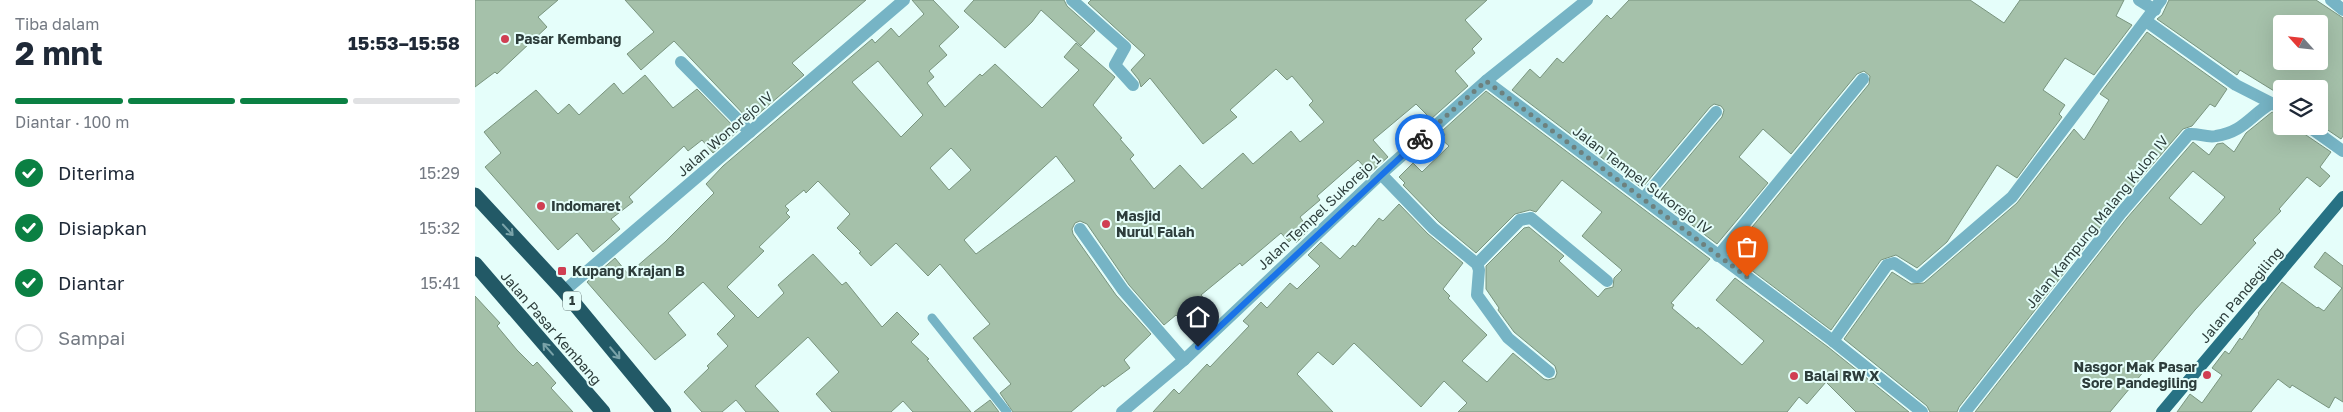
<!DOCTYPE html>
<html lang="id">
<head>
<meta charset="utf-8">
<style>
	body { margin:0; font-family:"Golos Text",sans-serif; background:#f2f2f3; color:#1f2937; height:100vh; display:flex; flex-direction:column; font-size:19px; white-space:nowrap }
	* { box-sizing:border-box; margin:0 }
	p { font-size:16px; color:#747a83 }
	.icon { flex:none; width:28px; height:28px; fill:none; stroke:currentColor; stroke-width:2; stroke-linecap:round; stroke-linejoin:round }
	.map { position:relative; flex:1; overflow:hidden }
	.sheet { display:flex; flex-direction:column; background:#fff; width:475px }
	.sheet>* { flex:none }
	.needle { width:32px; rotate:297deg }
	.fabs { position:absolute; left:1798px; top:15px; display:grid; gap:10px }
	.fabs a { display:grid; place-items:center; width:55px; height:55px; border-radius:5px; background:#fff; box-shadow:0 5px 20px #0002; font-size:25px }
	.pin { position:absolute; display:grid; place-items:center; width:42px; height:42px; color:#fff; margin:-51px -21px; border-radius:50% 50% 50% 0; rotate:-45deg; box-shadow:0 0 5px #0007 }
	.pin .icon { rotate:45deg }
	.courier { position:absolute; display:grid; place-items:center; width:50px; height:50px; margin:-25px; border:4px solid #1a73e8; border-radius:50%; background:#fff; color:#222; box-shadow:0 1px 6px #0007 }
	.summary em { font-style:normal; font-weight:700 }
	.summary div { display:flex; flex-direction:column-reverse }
	.summary { display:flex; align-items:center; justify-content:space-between; height:85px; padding:0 15px }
	h1 { font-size:32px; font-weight:700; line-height:38px }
	.bar { display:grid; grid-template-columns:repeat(4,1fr); gap:8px 5px; align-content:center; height:60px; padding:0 15px }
	.bar i { height:6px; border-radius:4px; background:#e0e1e3 }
	.bar .on { background:#0b8043 }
	.bar p { grid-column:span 4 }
	ol { padding:0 15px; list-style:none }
	li { display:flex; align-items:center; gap:15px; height:55px }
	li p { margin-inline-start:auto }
	li .icon { padding:5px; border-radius:50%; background:#0b8043; color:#fff; stroke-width:4 }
	li:last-child { color:#747a83 }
	li i { width:28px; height:28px; border:2px solid #e0e1e3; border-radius:50% }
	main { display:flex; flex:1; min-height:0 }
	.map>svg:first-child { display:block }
</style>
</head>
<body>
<main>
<section class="sheet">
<div class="summary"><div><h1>2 mnt</h1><p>Tiba dalam</p></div><em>15:53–15:58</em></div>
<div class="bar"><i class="on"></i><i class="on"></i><i class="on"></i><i></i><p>Diantar · 100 m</p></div>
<ol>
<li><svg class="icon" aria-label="check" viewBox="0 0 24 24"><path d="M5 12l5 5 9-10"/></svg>Diterima<p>15:29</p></li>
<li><svg class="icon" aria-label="check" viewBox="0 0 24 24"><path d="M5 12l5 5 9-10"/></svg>Disiapkan<p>15:32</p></li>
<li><svg class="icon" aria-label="check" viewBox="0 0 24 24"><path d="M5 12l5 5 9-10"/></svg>Diantar<p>15:41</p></li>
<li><i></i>Sampai</li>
</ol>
</section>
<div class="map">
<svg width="1868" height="412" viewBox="0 0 1868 412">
	<rect width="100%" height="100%" fill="#e5fefa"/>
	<g fill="#a5c1aa" stroke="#79947e" fill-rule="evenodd">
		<polygon points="0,0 83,0 63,17 72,27 22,74 20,72 0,87"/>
		<polygon points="150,0 391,0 317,63 329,75 275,121 199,41 166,70 152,54 179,32"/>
		<path d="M 437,0 L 458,0 L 484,27 L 464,46 L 472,55 L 454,71 L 459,77 L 452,83 L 470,107 L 505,74 L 507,76 L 520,64 L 567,108 L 604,70 L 589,57 L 601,43 L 640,77 L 618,105 L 647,138 L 645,139 L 659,155 L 655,159 L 679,189 L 705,165 L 727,189 L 768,153 L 778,164 L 816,131 L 825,142 L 849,122 L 834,105 L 838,101 L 817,76 L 812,80 L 801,69 L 755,110 L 762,117 L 728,144 L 675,78 L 666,87 L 664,80 L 656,70 L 670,55 L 613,3 L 616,0 L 1012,0 L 990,20 L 1007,39 L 997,49 L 1000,53 L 980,71 L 993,86 L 956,119 L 941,104 L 898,140 L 913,157 L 895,173 L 883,160 L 842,196 L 845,200 L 825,217 L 834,230 L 821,243 L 817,239 L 814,242 L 806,233 L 767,266 L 765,263 L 726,295 L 732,302 L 708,322 L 701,315 L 689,325 L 654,285 L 612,224 L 605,221 L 600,223 L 597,229 L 598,234 L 641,295 L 676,334 L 649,360 L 655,368 L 629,387 L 628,385 L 596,412 L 538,412 L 525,393 L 536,384 L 498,338 L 515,324 L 465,264 L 453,276 L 421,243 L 396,266 L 384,253 L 386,252 L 362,228 L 375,214 L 343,181 L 331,193 L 329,190 L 310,206 L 314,210 L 311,213 L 315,217 L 284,247 L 289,251 L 252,287 L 283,318 L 309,293 L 303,285 L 338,254 L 367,285 L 371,282 L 407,327 L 422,312 L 444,334 L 436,342 L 454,359 L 452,360 L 496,412 L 438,412 L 428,401 L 416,412 L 357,412 L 341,394 L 364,372 L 333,337 L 280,386 L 304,412 L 271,412 L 261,400 L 247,412 L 227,412 L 209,392 L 234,368 L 232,366 L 253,346 L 242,334 L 260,316 L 228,282 L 193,313 L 211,335 L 180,360 L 112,282 L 140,258 L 153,274 L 190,242 L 239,193 L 231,184 L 248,166 L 397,39 L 400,43 L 416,28 L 424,37 L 449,14 ZM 403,61 L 448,115 L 426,137 L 377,82 ZM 476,148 L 496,170 L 474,190 L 455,168 ZM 581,156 L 600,181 L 501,254 L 489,240 Z"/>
		<polygon points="499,0 589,0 592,6 620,31 606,46 566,10 557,22 530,48 489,11"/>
		<polygon points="1154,0 1495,0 1529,23 1545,0 1649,0 1641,16 1657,25 1619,75 1590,58 1568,90 1590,105 1584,114 1587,117 1542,178 1522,165 1472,242 1442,268 1421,255 1406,260 1356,330 1255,254 1394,84 1395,76 1389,71 1382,74 1316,154 1288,129 1264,157 1293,183 1242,244 1180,197 1247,117 1249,110 1246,106 1239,104 1235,107 1167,188 1037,90 1055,69 1065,78 1082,58 1088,63 1132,15 1136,19"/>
		<path d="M 1694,0 L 1841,0 L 1868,18 L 1868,136 L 1866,139 L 1844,124 L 1844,89 L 1806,89 L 1806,99 L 1802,97 L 1804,94 L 1765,70 L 1762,75 L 1682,19 L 1687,15 ZM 1806,24 L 1844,24 L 1844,61 L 1806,61 Z"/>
		<polygon points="1672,32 1752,89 1740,107 1735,104 1717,126 1708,129 1640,208 1484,407 1482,412 1455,412 1452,406 1369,339 1417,272 1436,284 1449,283 1542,203 1599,129 1609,140 1634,100 1625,94"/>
		<polygon points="170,75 198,108 222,89 263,131 238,153 227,140 213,151 209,146 154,197 158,202 136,219 145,229 118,252 102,233 83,250 10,167 26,153 9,132 61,90 83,114 94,104 104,115 139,83 148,94"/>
		<polygon points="1011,91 1235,259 1196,303 1199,305 1197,308 1222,329 1223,327 1267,365 1289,341 1241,300 1260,278 1353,347 1434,412 1381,412 1351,382 1332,404 1324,397 1312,412 983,412 992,403 969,381 946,407 879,343 858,365 843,352 822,374 858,412 678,412 699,389 704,394 732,364 735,367 774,326 768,321 786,302 792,308 815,283 822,289 845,266 833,255 846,242 865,259 878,245 880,247 904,218 908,221 924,204 953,234 988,263 968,289 975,296 973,298 1012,335 987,361 1012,382 1038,353 1069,379 1073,380 1080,378 1082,373 1080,366 1039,332 1023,310 1024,308 1011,289 1011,266 1049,228 1054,227 1089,256 1084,261 1123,297 1130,289 1138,287 1139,278 1147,270 1107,236 1127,212 1087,180 1061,212 1055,210 1040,214 1001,253 964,222 928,185 930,183 924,177 938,163 947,172 974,146 966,139 970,135 967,131"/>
		<path d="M 1797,112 L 1806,116 L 1806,126 L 1825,126 L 1828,133 L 1856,152 L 1845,167 L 1855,176 L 1845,187 L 1832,177 L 1804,209 L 1806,211 L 1778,240 L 1781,243 L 1720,310 L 1635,412 L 1500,412 L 1652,218 L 1718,142 L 1734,155 L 1742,144 L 1748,143 L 1759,152 L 1771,133 ZM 1718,171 L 1750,197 L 1726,225 L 1694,198 Z"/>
		<polygon points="1850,252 1868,266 1868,402 1860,397 1854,408 1817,385 1815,388 1803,379 1776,412 1702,412 1715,394 1727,403 1747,375 1737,368 1750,351 1754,354 1765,338 1767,340 1784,314 1783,313 1807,282 1842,308 1843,307 1849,311 1867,288 1839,267"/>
		<polygon points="0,296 25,323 22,326 42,350 58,366 62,362 81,383 76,388 98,412 0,412"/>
		<polygon points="515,400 524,412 499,412"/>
	</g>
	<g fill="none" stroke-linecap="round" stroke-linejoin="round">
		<polyline stroke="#76b4c5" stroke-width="9" points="457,318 532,412"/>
		<g stroke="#76b4c5" stroke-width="12">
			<polyline points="597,0 650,47 640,65 658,85"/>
			<polyline points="1664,0 1680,10"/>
			<polyline points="1856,0 1868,10"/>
			<polyline points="1671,21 1761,85 1806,108"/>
			<polyline points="206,62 275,132"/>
			<polyline points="1011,81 1358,341 1447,412"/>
			<polyline points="1833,126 1868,151"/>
			<polyline points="906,174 958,228 1002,264 1004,270 1002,295 1033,338 1074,372"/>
			<polyline points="1168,199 1241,112"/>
			<polyline points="605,229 648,290 709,360"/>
			<polyline points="1243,256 1388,79"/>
			<polyline points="1002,264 1045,220 1056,218 1132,281"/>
			<polyline points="89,291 429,0"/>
			<polyline points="1358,341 1412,265 1419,263 1440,277 1444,277 1537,197 1686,0"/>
			<polyline points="647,412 709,360 906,174 1011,81 1112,0"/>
			<path d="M 1490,412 L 1646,213 L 1714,134 C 1723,133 1732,138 1741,136 C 1768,132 1775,116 1795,104"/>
		</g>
		<polyline stroke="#277284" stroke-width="12" points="1687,412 1868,197"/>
		<g stroke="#225966" stroke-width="15">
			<polyline points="0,195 89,291 189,412"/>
			<polyline points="0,264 128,412"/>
		</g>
	</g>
	<defs><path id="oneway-shaft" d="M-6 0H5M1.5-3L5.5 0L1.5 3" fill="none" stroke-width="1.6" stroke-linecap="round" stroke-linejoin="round" transform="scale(1.25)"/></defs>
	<g stroke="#7aa3a9">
		<use href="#oneway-shaft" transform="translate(33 230) rotate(47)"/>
		<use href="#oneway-shaft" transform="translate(73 349) rotate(-131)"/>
		<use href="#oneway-shaft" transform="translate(140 353) rotate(50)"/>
	</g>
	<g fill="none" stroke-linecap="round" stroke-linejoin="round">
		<polyline stroke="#6d817e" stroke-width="5" stroke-dasharray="0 9" points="945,139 1011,81 1272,277"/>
		<polyline stroke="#1a73e8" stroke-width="6" points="723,347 945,139"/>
	</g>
	<g fill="#d03f53" stroke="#e5fefa" stroke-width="2">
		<circle cx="30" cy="39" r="5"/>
		<circle cx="66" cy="206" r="5"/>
		<circle cx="631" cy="224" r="5"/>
		<rect x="82" y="266" width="10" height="10" rx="2.5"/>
		<circle cx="1732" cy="375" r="5"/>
		<circle cx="1319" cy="376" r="5"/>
	</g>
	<g text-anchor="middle" stroke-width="4" stroke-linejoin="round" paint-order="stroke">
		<rect fill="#e5fefa" stroke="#647774" stroke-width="1" x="88" y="291.5" width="18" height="19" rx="4"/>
		<g font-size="12" font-weight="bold" fill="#2d3d3b">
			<text x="97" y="305">1</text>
		</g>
		<g font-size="14" font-weight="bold" fill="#2d3d3b" stroke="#e5fefa" text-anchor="start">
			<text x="40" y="44">Pasar Kembang</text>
			<text x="76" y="211">Indomaret</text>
			<text x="641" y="221">Masjid<tspan x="641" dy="16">Nurul Falah</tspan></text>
			<text x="97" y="276">Kupang Krajan B</text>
			<text x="1722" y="372" text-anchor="end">Nasgor Mak Pasar<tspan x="1722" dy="16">Sore Pandegiling</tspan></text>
			<text x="1329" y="381">Balai RW X</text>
		</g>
		<g font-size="14" fill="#2d3d3b" stroke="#e5fefa">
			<text transform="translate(250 134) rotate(-41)" y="5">Jalan Wonorejo IV</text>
			<text transform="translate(1167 180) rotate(37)" y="5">Jalan Tempel Sukorejo IV</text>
			<text transform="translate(844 212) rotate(-43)" y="5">Jalan Tempel Sukorejo 1</text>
			<text transform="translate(1622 222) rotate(-51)" y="5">Jalan Kampung Malang Kulon IV</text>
			<text transform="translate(1766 295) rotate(-50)" y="5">Jalan Pandegiling</text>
			<text transform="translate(76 328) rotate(49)" y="5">Jalan Pasar Kembang</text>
		</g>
	</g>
</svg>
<div class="fabs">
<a><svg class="needle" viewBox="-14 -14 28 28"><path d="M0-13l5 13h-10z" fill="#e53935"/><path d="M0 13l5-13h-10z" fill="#747a83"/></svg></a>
<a><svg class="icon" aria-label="layers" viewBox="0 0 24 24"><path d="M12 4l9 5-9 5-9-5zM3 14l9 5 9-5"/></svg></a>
</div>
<div class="pin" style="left:1272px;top:277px;background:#ea580c"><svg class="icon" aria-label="bag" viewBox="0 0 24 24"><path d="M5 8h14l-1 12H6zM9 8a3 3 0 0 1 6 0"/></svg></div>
<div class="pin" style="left:723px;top:347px;background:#1f2937"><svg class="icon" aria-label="home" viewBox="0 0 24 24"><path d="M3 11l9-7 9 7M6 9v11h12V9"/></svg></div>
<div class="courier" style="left:945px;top:139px"><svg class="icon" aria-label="bike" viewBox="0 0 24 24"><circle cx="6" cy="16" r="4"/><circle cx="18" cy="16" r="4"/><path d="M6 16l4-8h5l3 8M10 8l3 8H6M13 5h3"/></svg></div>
</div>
</main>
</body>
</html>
